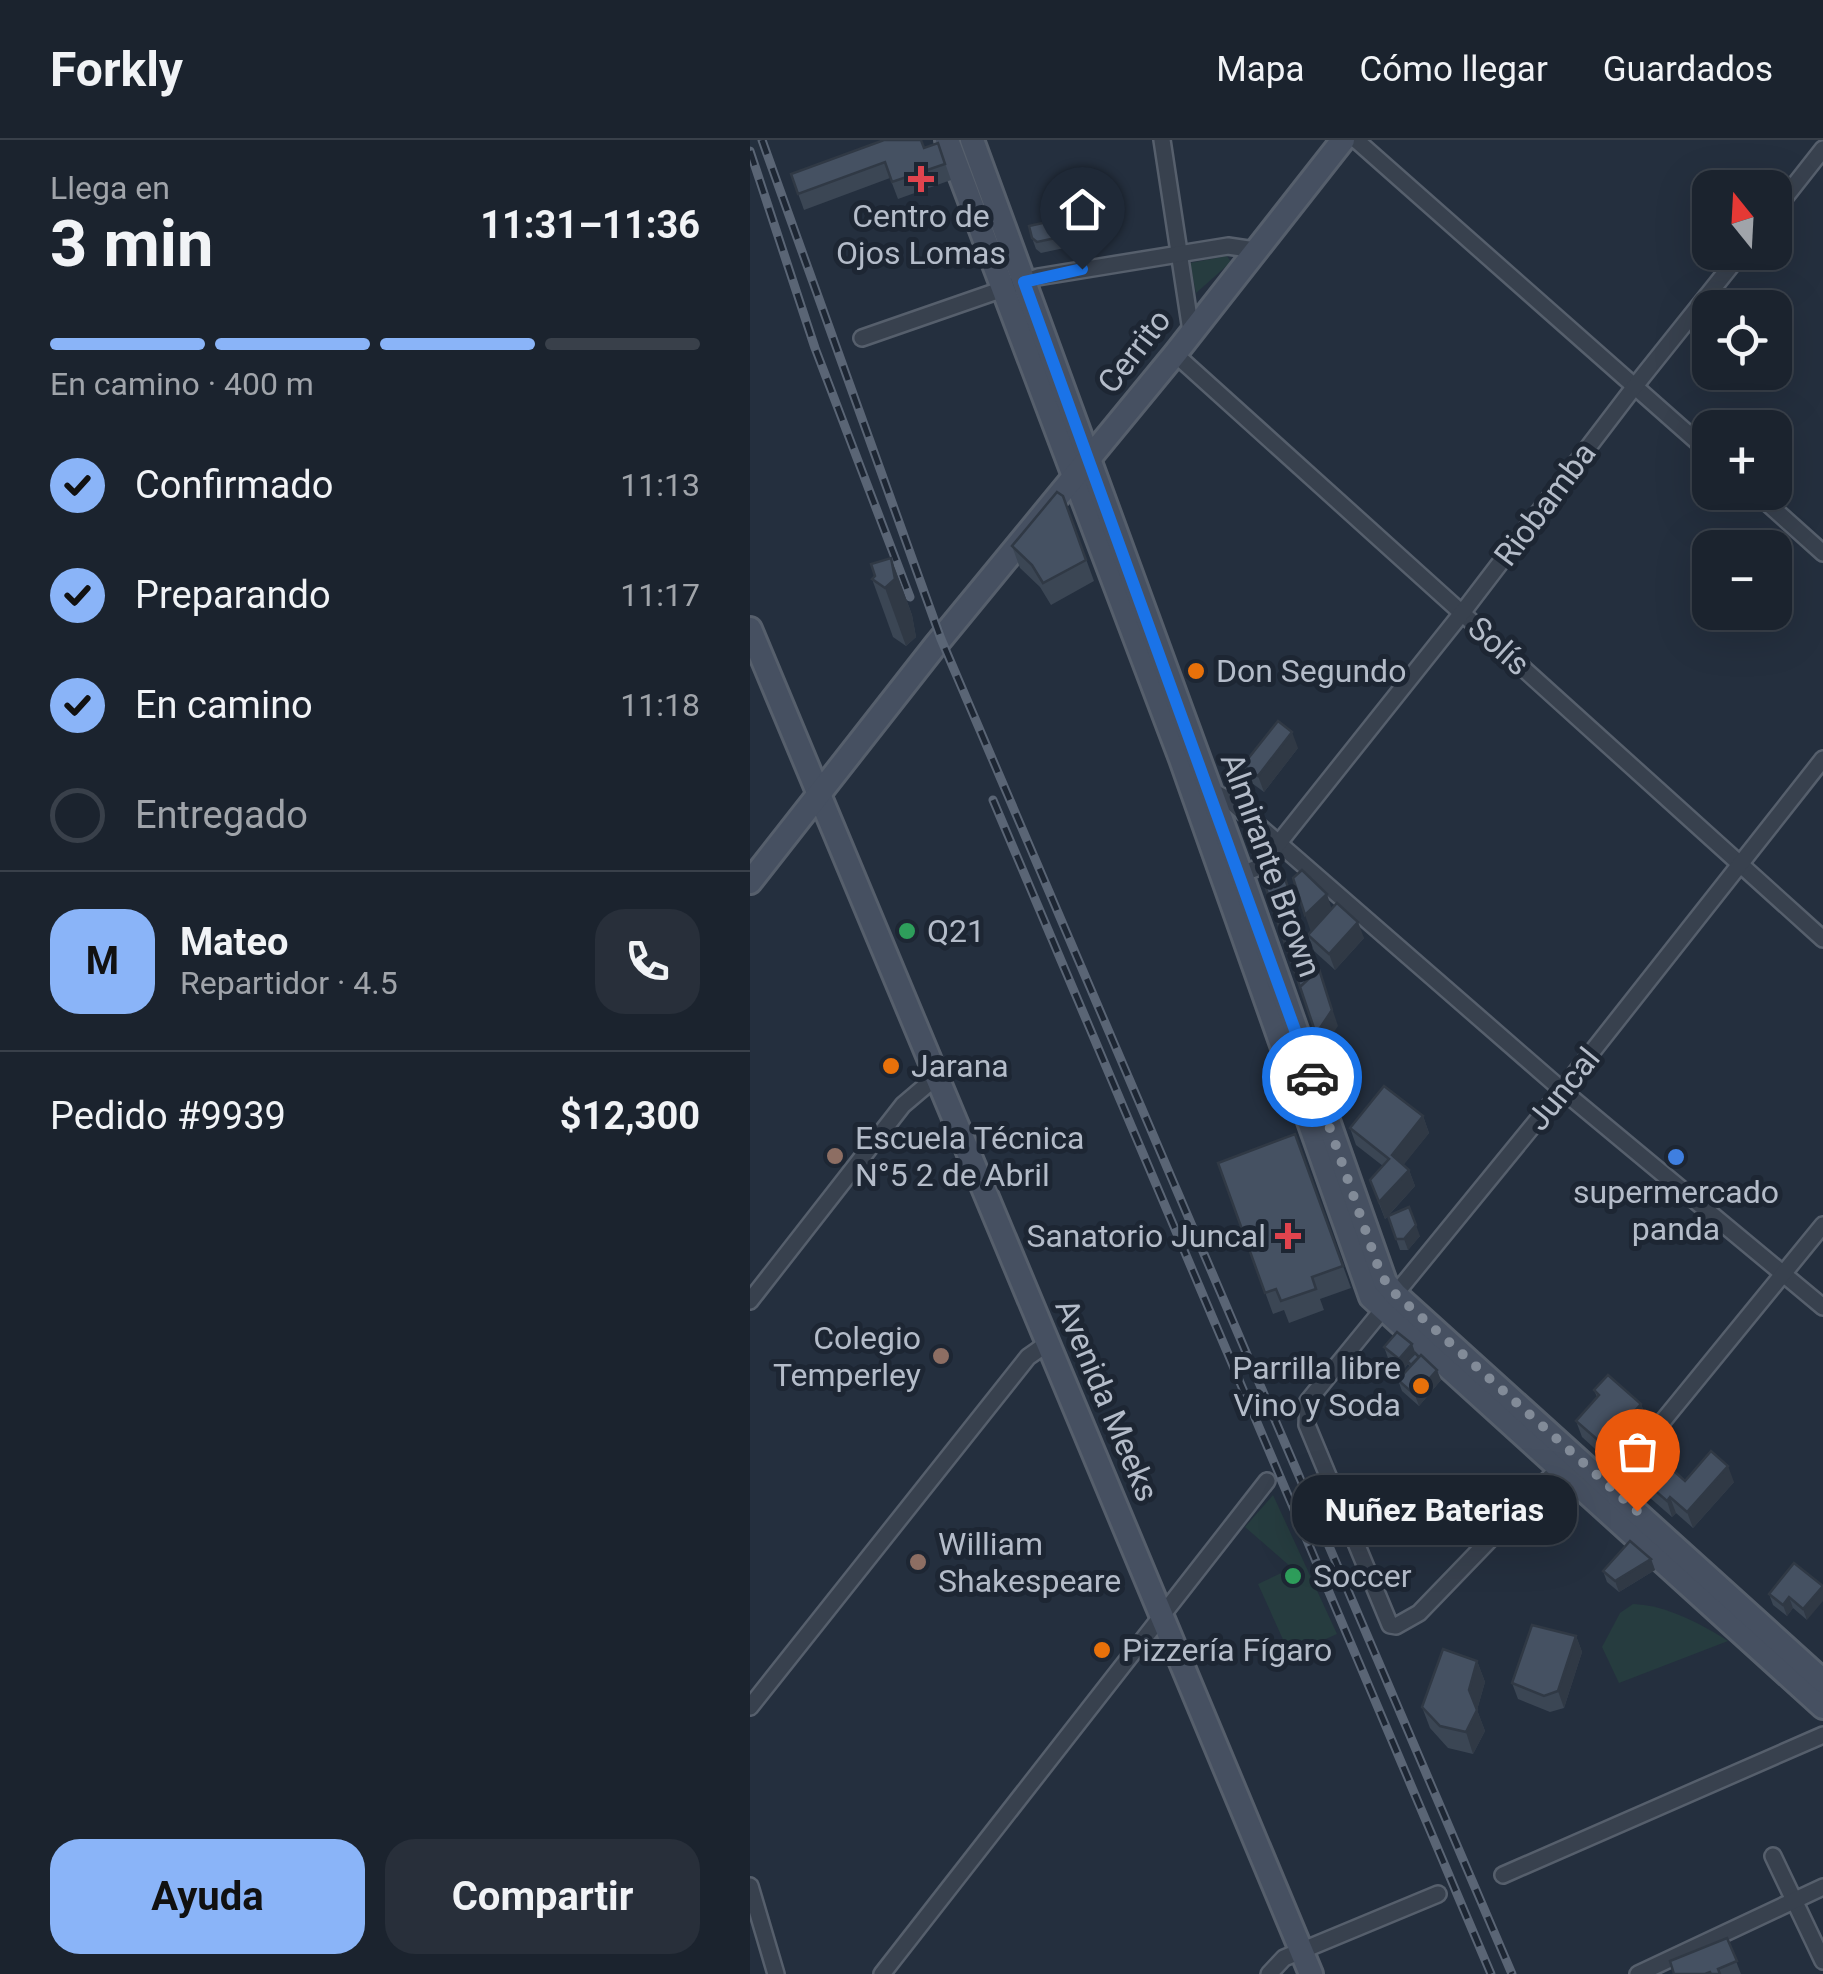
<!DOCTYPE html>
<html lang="es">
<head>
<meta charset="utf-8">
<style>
	body { margin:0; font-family:Roboto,sans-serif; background:#282f3a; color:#f1f3f6; height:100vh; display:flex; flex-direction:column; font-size:38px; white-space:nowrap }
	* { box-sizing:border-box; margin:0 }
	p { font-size:32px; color:#a0a4aa }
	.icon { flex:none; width:55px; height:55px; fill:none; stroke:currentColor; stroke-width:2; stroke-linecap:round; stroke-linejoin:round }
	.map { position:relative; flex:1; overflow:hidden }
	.drawer { display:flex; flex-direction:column; background:#1b232e; width:750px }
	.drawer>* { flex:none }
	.needle { width:65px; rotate:342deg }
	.buttons { position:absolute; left:942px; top:30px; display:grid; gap:20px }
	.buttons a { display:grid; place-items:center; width:100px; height:100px; border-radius:20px; background:#1b232e; box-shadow:0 10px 40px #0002,0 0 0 2px #39404a; font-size:50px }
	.pin { position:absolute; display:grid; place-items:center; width:85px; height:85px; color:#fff; margin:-102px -42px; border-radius:50% 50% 50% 0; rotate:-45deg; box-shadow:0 0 10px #0007 }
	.pin .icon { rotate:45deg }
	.courier { position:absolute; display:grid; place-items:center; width:100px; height:100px; margin:-50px; border:8px solid #1a73e8; border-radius:50%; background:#fff; color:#222; box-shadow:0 2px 12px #0007 }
	.bubble { position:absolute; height:70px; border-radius:30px; background:#1b232e; box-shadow:0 10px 40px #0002,0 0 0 2px #39404a; font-size:32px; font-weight:700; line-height:70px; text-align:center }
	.head em { font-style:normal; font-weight:700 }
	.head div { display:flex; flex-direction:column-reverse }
	.head { display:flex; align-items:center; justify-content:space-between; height:170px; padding:0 50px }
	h1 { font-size:65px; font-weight:700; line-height:75px }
	.bar { display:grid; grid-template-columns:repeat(4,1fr); gap:15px 10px; align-content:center; height:120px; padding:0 50px }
	.bar i { height:12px; border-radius:8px; background:#39404a }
	.bar .selected { background:#8ab4f8 }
	.bar p { grid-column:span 4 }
	.line { display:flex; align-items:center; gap:25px; padding:0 50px; border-top:2px solid #39404a }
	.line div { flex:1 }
	.round { display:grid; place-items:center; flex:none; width:105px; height:105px; border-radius:30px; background:#282f3a }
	ol { padding:0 50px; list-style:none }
	li { display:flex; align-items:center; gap:30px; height:110px }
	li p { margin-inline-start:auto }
	li .icon { padding:10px; border-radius:50%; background:#8ab4f8; color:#111; stroke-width:4 }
	li:last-child { color:#a0a4aa }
	li i { width:55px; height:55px; border:5px solid #39404a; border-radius:50% }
	.button { display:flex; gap:20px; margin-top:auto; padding:20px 50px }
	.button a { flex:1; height:115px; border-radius:30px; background:#8ab4f8; color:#111; font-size:40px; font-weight:700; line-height:115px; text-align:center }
	.button a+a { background:#282f3a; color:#f1f3f6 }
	header { display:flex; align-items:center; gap:60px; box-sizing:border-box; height:140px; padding:0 50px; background:#1b232e; border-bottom:2px solid #39404a }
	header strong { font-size:48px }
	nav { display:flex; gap:55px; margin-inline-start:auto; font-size:35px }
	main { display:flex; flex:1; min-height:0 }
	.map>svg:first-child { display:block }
</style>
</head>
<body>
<header>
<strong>Forkly</strong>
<nav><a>Mapa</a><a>Cómo llegar</a><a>Guardados</a></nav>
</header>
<main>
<section class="drawer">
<div class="head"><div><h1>3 min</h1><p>Llega en</p></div><em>11:31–11:36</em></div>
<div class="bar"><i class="selected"></i><i class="selected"></i><i class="selected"></i><i></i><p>En camino · 400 m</p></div>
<ol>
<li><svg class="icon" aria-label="check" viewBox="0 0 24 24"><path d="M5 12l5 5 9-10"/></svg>Confirmado<p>11:13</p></li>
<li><svg class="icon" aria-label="check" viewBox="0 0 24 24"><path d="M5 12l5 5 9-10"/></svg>Preparando<p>11:17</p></li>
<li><svg class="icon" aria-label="check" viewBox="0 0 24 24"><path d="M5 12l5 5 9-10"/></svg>En camino<p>11:18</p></li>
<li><i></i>Entregado</li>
</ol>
<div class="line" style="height:180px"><b class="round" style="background:#8ab4f8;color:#111">M</b><div><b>Mateo</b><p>Repartidor · 4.5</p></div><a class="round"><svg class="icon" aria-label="phone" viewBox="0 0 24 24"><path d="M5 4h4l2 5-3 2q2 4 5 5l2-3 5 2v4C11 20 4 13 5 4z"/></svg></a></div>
<div class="line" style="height:130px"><div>Pedido #9939</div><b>$12,300</b></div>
<div class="button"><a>Ayuda</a><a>Compartir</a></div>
</section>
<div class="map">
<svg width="1073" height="1834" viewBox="0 0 1073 1834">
	<rect width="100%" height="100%" fill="#242f3e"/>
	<g fill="#263c3f">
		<polygon points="477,116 481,122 446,153 440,123"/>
		<polygon points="523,1355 587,1494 540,1515 508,1444 542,1428 495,1387"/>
		<path d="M 883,1464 C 916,1465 951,1484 978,1501 L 869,1543 L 852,1507 L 870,1473 Z"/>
	</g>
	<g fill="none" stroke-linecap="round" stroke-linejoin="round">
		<g stroke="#565f6c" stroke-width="20">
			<g id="street">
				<polyline points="412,0 441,191"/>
				<polyline points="606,0 960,313"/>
				<polyline points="1025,70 1073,9"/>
				<polyline points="112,198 288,137 478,106 505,110"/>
				<polyline points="425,214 1073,799"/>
				<polyline points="1005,352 1073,413"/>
				<polyline points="460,650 479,660 812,950 1073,1167"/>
				<polyline points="486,736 507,728 516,719 712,473 885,246 992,112"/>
				<polyline points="0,1161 153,965 186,937"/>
				<polyline points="808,1329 669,1473 646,1486 640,1485 557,1285 558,1261 812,950 1073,619"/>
				<polyline points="855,1352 1073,1085"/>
				<polyline points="0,1567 278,1217 298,1203"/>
				<polyline points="1023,1716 1073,1821"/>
				<polyline points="753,1735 1073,1595"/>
				<polyline points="0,1746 26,1834"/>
				<polyline points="132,1834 517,1341"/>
				<polyline points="519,1834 534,1818 688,1754"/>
				<polyline points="888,1834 1073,1747"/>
			</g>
		</g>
		<g stroke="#565f6c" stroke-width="28">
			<g id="secondary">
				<polyline points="197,0 431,619 621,1157 1073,1567"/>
				<polyline points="222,0 491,734 635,1142 646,1155 1073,1541"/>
				<polyline points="0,489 561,1834"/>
				<polyline points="0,742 185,506 425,214 593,0"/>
			</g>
		</g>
		<use href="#street" stroke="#38414e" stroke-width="15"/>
		<use href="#secondary" stroke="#465061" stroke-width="22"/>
		<g stroke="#5a6575" stroke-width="9">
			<g id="rail">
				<polyline points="12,0 191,499 762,1834"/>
				<polyline points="0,11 65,208 160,457"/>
				<polyline points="243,660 741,1834"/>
			</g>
		</g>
		<use href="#rail" stroke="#1d2633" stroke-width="5" stroke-dasharray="15" stroke-linecap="butt"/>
	</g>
	<g fill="#3b4654">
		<polygon points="188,3 201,40 148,59 140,38 54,70 41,34 174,8"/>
		<polygon points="311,79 319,107 291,113 286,109 282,98"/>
		<polygon points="313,356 344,441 301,465 290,447 270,428 262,406"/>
		<polygon points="141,418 162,475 166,497 156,506 143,497 122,439"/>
		<polygon points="548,608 514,652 499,641 493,625"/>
		<polygon points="582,769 614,798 585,830 564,811 558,795"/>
		<polygon points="673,976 679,993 653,1025 659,1030 665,1046 638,1076 670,1096 658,1110 650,1110 638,1076 635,1079 620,1040 633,1026 606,1005 600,988"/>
		<polygon points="545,994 601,1148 570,1159 574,1170 539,1183 534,1170 523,1174 468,1023"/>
		<polygon points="662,1204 665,1213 691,1240 669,1266 652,1251 648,1240 660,1227 658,1224 653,1230 638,1218 634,1207"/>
		<polygon points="844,1250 891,1264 897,1280 879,1300 871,1293 870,1295 874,1308 865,1318 855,1318 832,1297 826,1281 847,1257"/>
		<polygon points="885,1333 935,1341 984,1342 943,1388 926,1373 922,1377 891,1350"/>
		<polygon points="901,1419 905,1430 869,1452 857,1442 853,1431"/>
		<polygon points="1044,1423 1057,1480 1043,1468 1037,1476 1023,1465 1019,1454"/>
		<polygon points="826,1496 832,1512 814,1568 800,1572 768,1559 762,1543"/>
		<polygon points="727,1521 735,1542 727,1570 735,1591 723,1614 698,1608 680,1588 672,1567"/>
		<polygon points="977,1798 991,1834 924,1834"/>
	</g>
	<g fill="#303945">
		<polygon points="141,418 162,475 166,497 156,506 135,448"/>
		<polygon points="542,592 548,608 514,652 508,636"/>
		<polygon points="577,754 582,770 561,792 555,775"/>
		<polygon points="608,782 614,798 585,830 579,814"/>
		<polygon points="569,829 588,886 572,910 566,894"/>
		<polygon points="673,976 679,993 648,1032 642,1015"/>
		<polygon points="659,1030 665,1046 635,1079 629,1062"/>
		<polygon points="666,1085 670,1096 658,1110 654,1099"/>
		<polygon points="662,1204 666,1215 657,1221 658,1224 653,1230 649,1219"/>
		<polygon points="687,1230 691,1240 669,1266 665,1255"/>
		<polygon points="891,1264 897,1280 879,1300 873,1284"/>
		<polygon points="866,1277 871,1293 870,1295 874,1308 865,1318 860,1301 859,1283"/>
		<polygon points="978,1326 984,1342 943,1388 937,1372"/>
		<polygon points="920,1357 926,1373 922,1377 917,1361"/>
		<polygon points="901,1419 905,1430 869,1452 865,1441"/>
		<polygon points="1073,1446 1073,1461 1057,1480 1053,1469"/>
		<polygon points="1039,1457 1043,1468 1037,1476 1033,1465"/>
		<polygon points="826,1496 832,1512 814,1568 808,1551"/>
		<polygon points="727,1521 735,1542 727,1570 735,1591 723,1614 716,1592 719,1550"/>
	</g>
	<g fill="#455162" stroke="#303945" stroke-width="2.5">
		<polygon points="134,0 171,0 174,8 188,3 195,24 142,42 135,22 48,54 41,34"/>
		<polygon points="311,79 315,96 287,102 282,98 279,86"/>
		<polygon points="307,352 313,356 336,420 293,443 282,425 262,406"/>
		<polygon points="141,418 145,439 135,448 122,439 125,436 121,424"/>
		<polygon points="528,581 542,592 508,636 493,625"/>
		<polygon points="532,730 567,831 550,847 512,737"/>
		<polygon points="552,730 577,754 555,775 543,738"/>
		<polygon points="587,763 608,782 579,814 558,795"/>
		<polygon points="569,829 582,870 566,894 550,847"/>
		<polygon points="634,946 673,976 642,1015 659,1030 629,1062 620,1040 639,1019 600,988"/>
		<polygon points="545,994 593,1126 562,1137 566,1149 531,1161 526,1149 515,1153 468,1023"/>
		<polygon points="659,1067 666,1085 654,1099 646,1099 638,1076"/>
		<polygon points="647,1192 662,1204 649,1219 634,1207"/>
		<polygon points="665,1213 669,1217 661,1225 657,1221"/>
		<polygon points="671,1215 687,1230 665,1255 648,1240"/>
		<polygon points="858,1235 891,1264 873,1284 866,1277 859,1283 868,1291 860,1301 849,1301 826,1281 849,1255 844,1250"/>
		<polygon points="897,1307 935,1341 961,1311 978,1326 937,1372 920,1357 917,1361 885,1333 883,1323"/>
		<polygon points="880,1401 901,1419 865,1441 853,1431"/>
		<polygon points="1044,1423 1073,1446 1053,1469 1039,1457 1033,1465 1019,1454"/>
		<polygon points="782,1485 826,1496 808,1551 794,1556 762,1543"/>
		<polygon points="693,1509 727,1521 719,1550 727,1570 716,1592 690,1586 672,1567"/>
		<polygon points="977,1798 987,1821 968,1829 970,1834 961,1834 960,1832 955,1834 924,1834 920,1821"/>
	</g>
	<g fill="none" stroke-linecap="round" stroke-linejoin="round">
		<polyline stroke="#828b98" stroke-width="10" stroke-dasharray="0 18" points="562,937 630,1132 640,1149 887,1371"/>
		<polyline stroke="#1a73e8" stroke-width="12" points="332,129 274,142 562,937"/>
	</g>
	<g fill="#e0444e" stroke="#1d2633" stroke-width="4">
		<path d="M166 24h10v10h10v10h-10v10h-10v-10h-10v-10h10z"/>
		<path d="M533 1081h10v10h10v10h-10v10h-10v-10h-10v-10h10z"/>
	</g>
	<g fill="#e8710a" stroke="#1d2633" stroke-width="4">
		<circle cx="446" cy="531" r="10"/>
		<circle cx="141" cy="926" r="10"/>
		<circle cx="671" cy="1246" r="10"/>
		<circle cx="352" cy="1510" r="10"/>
	</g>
	<g fill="#2e9e5b" stroke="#1d2633" stroke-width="4">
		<circle cx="157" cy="791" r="10"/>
		<circle cx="543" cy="1436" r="10"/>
	</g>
	<g fill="#8d6e63" stroke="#1d2633" stroke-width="4">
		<circle cx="85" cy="1016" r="10"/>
		<circle cx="191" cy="1216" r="10"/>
		<circle cx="168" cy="1422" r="10"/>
	</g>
	<circle fill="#3f7fe0" stroke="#1d2633" stroke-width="4" cx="926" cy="1017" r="10"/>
	<g text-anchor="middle" stroke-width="10" stroke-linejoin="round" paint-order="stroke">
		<g font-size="32" fill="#b4bcc9" stroke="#1d2633" text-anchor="start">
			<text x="171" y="87" text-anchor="middle">Centro de<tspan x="171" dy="37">Ojos Lomas</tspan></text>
			<text x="466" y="542">Don Segundo</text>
			<text x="177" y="802">Q21</text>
			<text x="161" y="937">Jarana</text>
			<text x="105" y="1009">Escuela Técnica<tspan x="105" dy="37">N°5 2 de Abril</tspan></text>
			<text x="926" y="1063" text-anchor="middle">supermercado<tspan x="926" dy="37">panda</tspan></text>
			<text x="516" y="1107" text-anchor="end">Sanatorio Juncal</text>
			<text x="171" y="1209" text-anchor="end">Colegio<tspan x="171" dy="37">Temperley</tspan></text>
			<text x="651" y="1239" text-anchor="end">Parrilla libre<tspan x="651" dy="37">Vino y Soda</tspan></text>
			<text x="188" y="1415">William<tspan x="188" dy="37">Shakespeare</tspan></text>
			<text x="563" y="1447">Soccer</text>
			<text x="372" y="1521">Pizzería Fígaro</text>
		</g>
		<g font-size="32" fill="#b4bcc9" stroke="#1d2633">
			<text transform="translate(384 211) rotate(-52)" y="11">Cerrito</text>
			<text transform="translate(795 364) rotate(-53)" y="11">Riobamba</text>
			<text transform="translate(749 506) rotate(42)" y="11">Solís</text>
			<text transform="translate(521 725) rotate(70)" y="11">Almirante Brown</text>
			<text transform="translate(813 949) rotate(-51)" y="11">Juncal</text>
			<text transform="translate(357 1260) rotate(67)" y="11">Avenida Meeks</text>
		</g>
	</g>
</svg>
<div class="buttons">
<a><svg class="needle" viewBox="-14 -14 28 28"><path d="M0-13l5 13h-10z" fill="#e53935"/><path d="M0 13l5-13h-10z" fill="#a0a4aa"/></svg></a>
<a><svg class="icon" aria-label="locate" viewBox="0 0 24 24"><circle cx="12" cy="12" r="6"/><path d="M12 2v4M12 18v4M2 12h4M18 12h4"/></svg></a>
<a>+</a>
<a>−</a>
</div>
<div class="pin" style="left:887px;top:1371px;background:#ea580c"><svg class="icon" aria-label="bag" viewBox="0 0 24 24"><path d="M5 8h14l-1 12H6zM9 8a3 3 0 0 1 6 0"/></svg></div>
<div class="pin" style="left:332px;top:129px;background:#1f2937"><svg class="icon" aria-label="home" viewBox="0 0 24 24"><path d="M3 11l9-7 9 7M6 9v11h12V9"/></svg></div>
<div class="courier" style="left:562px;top:937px"><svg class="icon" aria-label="car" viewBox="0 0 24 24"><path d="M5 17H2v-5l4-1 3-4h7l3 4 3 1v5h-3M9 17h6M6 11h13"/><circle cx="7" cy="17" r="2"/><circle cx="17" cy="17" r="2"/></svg></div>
<div class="bubble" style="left:542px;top:1335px;width:285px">Nuñez Baterias</div>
</div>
</main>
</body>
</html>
